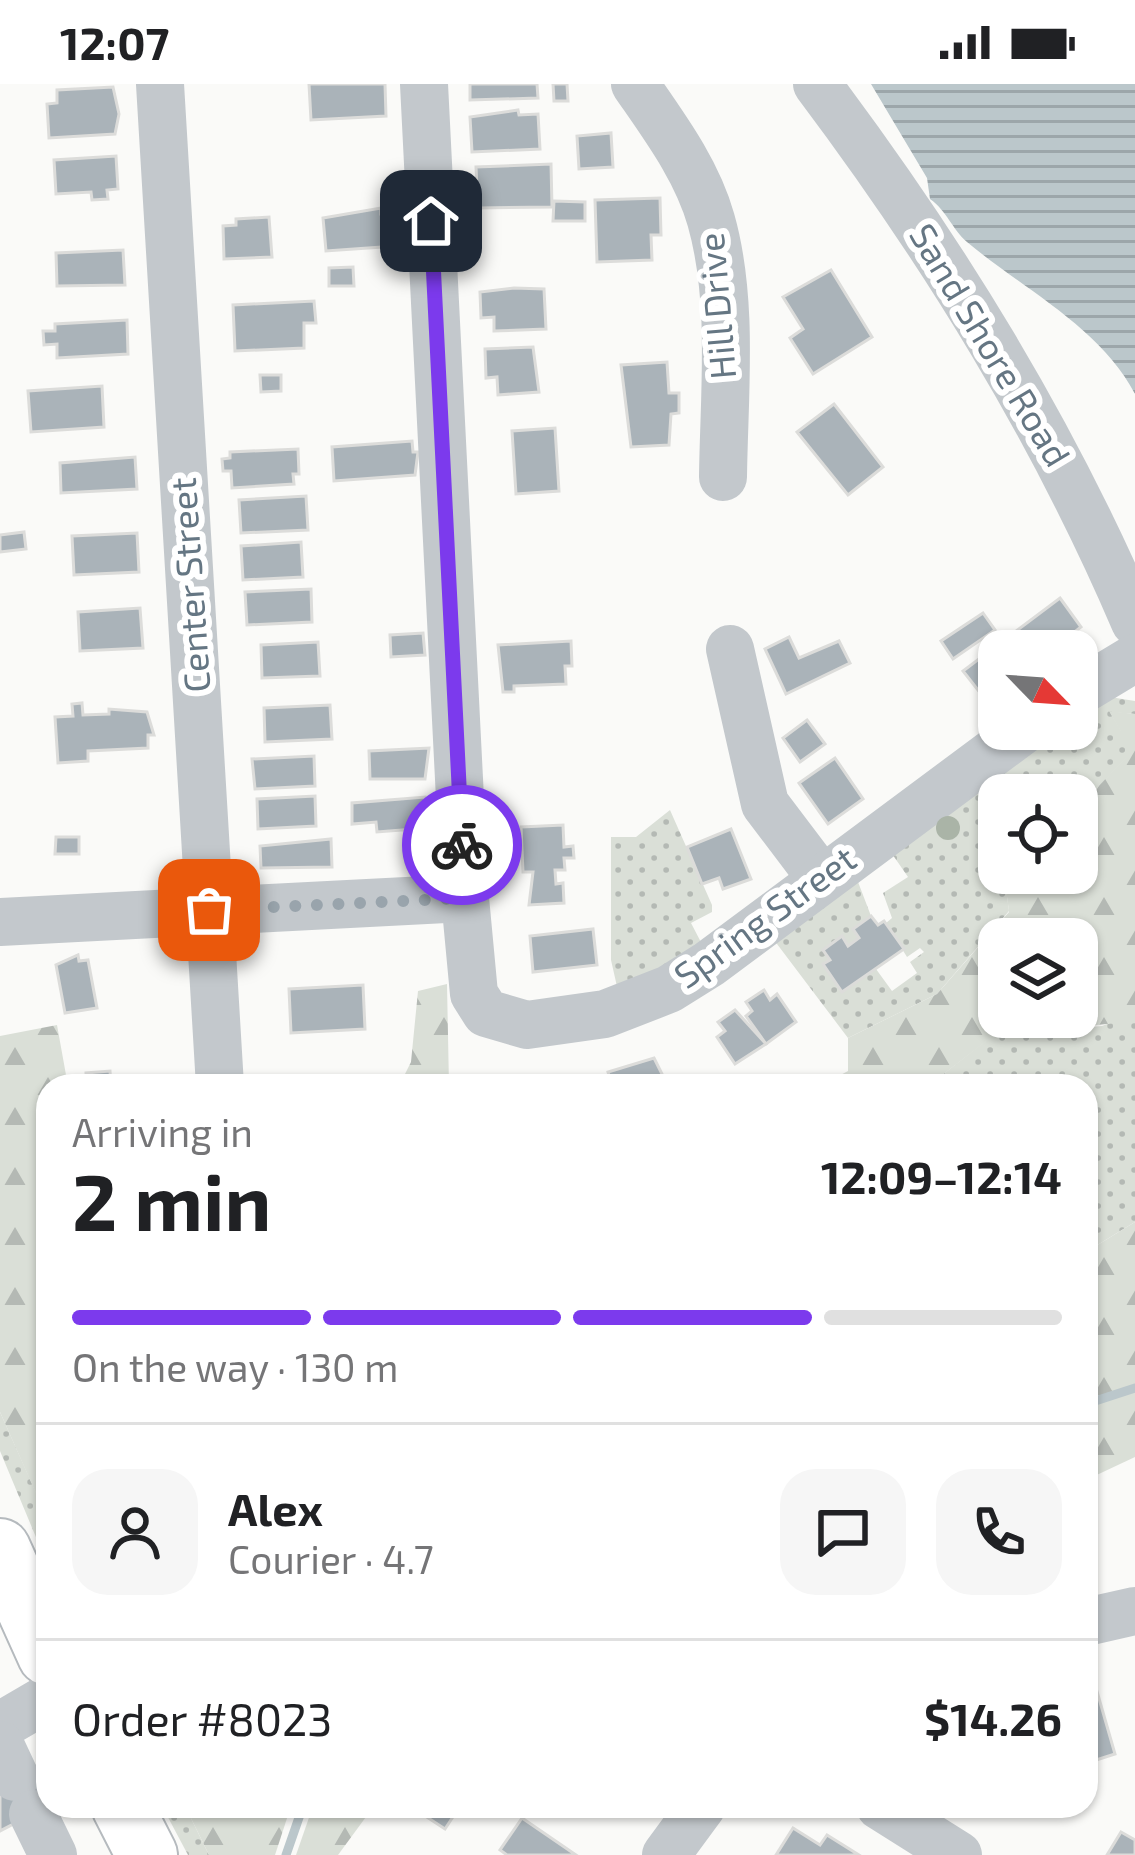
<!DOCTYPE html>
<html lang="en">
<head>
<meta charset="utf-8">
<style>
	body { margin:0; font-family:"Exo 2",sans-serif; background:#f6f6f6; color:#202124; height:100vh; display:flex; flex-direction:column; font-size:45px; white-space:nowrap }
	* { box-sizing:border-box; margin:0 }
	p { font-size:39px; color:#757577 }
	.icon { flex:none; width:66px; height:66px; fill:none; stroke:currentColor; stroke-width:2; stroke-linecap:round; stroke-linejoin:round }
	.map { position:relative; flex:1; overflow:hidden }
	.side { position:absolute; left:36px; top:990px; width:1062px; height:744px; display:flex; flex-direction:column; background:#fff; border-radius:36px; box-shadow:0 3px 9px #0004 }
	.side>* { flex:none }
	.needle { width:78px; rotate:115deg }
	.controls { position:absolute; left:978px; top:546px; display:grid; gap:24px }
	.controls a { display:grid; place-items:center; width:120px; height:120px; border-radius:24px; background:#fff; box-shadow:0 3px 9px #0004; font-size:60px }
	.pin { position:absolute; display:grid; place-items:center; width:102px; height:102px; color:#fff; margin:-51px; border-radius:24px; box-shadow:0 6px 18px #0006 }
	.courier { position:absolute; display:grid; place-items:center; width:120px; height:120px; margin:-60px; border:9px solid #7c3aed; border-radius:50%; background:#fff; color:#222; box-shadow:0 3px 15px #0007 }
	.headline em { font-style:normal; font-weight:700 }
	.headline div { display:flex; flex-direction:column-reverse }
	.headline { display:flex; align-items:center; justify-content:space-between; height:204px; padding:0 36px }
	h1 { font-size:78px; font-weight:700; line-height:90px }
	.bar { display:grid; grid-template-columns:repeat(4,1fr); gap:18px 12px; align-content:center; height:144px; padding:0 36px }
	.bar i { height:15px; border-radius:9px; background:#e0e0e0 }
	.bar .current { background:#7c3aed }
	.bar p { grid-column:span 4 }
	.line { display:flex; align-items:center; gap:30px; padding:0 36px; border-top:3px solid #e0e0e0 }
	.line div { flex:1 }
	.round { display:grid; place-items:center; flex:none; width:126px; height:126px; border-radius:36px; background:#f6f6f6 }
	.status { display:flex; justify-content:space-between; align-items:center; height:84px; padding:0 60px; background:#fff; direction:ltr }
	.status svg { height:33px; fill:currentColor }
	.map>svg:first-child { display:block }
</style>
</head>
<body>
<div class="status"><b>12:07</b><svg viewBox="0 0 49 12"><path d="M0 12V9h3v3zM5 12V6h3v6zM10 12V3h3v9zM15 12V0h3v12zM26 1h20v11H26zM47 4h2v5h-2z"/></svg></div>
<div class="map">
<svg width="1135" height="1771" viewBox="0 0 1135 1771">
	<defs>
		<pattern id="grass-dots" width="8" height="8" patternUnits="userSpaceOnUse" patternTransform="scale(3)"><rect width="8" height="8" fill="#dadfd7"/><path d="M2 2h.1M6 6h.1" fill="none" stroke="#b4b9b4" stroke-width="1.8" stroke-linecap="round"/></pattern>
		<pattern id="forest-firs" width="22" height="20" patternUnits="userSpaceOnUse" patternTransform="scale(3)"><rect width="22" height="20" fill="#dadfd7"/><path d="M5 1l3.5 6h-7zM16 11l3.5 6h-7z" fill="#b4b9b4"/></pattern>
		<pattern id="water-rules" width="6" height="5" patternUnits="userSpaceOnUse" patternTransform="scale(3)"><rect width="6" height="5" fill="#bbc7cb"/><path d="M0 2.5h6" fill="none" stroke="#9ca6aa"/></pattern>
	</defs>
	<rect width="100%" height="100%" fill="#fafaf8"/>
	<g fill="url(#grass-dots)">
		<polygon points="1110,613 1135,617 1135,630 1110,628 1133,667 1077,725 1077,711 999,711 999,789 1004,789 1009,827 937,910 848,954 774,856 855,790 871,832 853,845 859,854 848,862 842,853 824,866 830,876 823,881 842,908 876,885 892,907 917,889 910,878 924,868 920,864 907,873 886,839 892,834 883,809 908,793 888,764 1056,645 1077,645 1077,632"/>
		<polygon points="670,726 712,821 712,828 691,839 704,864 618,907 611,876 611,753 636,753"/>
		<polygon points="1120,935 1135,937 1135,1138 1086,1168 1086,1002 928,1002 992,952 1102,942"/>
		<polygon points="0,1328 38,1413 48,1423 48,1482 0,1367"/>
		<polygon points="162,1722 185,1722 209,1771 188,1771"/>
	</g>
	<g fill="url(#forest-firs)" fill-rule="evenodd">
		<path d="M 1109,627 L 1135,630 L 1135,937 L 993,952 L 928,1002 L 820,1002 L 848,987 L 848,954 L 937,910 L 1009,828 L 1004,789 L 1077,789 L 1077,725 L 1132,667 ZM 999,855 L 1077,855 L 1077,933 L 999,933 Z"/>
		<polygon points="447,900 449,1002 399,1002 411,978 418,907"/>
		<polygon points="57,941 68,1002 48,1002 48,1423 38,1414 0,1328 0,952"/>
		<polygon points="1135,1138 1135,1373 1086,1396 1086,1168"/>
		<polygon points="185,1722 291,1722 275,1771 209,1771"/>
		<polygon points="313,1722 374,1722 338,1771 296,1771"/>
	</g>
	<path fill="url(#water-rules)" d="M 871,0 L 1135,0 L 1135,310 C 1100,243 1023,205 967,158 C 952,145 947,127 930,115 L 927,94 Z"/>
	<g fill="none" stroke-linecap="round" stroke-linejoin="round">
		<g stroke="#bbc7cb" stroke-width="9">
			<polyline points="1086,1320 1135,1304"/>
			<polyline points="286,1771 303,1722"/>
		</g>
	</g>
	<g fill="#aab3b9" stroke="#dcdcda" stroke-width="3">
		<polygon points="309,0 385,0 386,32 311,36"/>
		<polygon points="470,0 537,0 538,14 470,16"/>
		<polygon points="553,0 567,0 568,17 554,17"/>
		<polygon points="113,3 119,30 115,50 49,54 47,20 57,19 57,6"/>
		<polygon points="518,26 519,31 538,30 540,65 472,68 470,33"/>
		<polygon points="611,49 613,83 579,85 577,52"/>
		<polygon points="116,72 118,105 107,106 108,115 92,116 91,108 56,110 54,76"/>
		<polygon points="551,80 552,123 478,124 476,83"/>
		<polygon points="660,114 661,151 651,151 652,176 597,178 595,116"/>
		<polygon points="554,117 585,118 585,137 553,137"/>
		<polygon points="381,124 381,130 394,129 396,162 326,167 323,134"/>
		<polygon points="269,133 272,173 224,175 223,142 236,141 236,135"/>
		<polygon points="123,166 125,201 57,202 56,169"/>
		<polygon points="353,183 354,202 329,202 329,184"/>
		<polygon points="831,186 872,253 813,290 790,254 803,245 783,213"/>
		<polygon points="514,204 544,205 546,245 494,247 494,233 481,234 480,208"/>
		<polygon points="314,217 316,239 304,239 304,264 235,267 233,221"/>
		<polygon points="127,236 128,270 57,274 57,260 44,261 43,247 55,247 55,240"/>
		<polygon points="533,263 539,308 498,311 497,293 486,294 485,265"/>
		<polygon points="667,278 669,309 679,309 679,329 671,330 669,361 631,363 621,281"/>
		<polygon points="260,291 281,291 281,307 261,308"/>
		<polygon points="102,302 104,343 31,348 28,307"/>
		<polygon points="834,320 883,383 848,411 797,348"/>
		<polygon points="555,344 559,407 516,410 512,347"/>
		<polygon points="412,357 413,368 418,368 415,391 334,397 332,363"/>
		<polygon points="298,365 299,390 293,390 294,400 232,404 231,387 223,387 222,375 230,374 230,368"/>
		<polygon points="135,373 137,405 61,409 60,379"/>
		<polygon points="306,412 308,446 241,449 239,416"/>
		<polygon points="24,448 26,465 0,468 0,451"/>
		<polygon points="137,449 139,488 74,491 72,452"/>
		<polygon points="301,458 303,493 243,496 241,462"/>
		<polygon points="311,505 312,538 247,541 245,508"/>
		<polygon points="1060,514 1081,543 1050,567 999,567 999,605 985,615 963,587"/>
		<polygon points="140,524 143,564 80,567 78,528"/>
		<polygon points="983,529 995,546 953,575 941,557"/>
		<polygon points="423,549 425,571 391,573 390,551"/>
		<polygon points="789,553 799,574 839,557 850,579 786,610 765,565"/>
		<polygon points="571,557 572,582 565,582 566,600 514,602 514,608 503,608 498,561"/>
		<polygon points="318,558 320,592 262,594 261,561"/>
		<polygon points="82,619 83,631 109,630 109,625 147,628 154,651 148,651 148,664 88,667 88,677 58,679 55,633 73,632 72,620"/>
		<polygon points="330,621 332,655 265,658 264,624"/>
		<polygon points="807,636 825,660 800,678 783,654"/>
		<polygon points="429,664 425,695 370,695 369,667"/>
		<polygon points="314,672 315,702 255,705 252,675"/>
		<polygon points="835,674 863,715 828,740 799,699"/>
		<polygon points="315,712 316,742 258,745 257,715"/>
		<polygon points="425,713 427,744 377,748 376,738 352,740 352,719"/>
		<polygon points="563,741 564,763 573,762 574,774 564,774 565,786 555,786 556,800 563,799 564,819 529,821 533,788 523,788 521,743"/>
		<polygon points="731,745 751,795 723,805 719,794 702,800 687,763"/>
		<polygon points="56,753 79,753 79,770 55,770"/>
		<polygon points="331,755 332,783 261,784 260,762"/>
		<polygon points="871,832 878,841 884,837 904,865 842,908 823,880 830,876 823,866 842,852 848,862 859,854 853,845"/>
		<polygon points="593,845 597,881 533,888 530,852"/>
		<polygon points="78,871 79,877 88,876 97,924 65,929 56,881"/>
		<polygon points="363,901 365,945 291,949 289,905"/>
		<polygon points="764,906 770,916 777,910 796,938 766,960 746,932 752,927 746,918"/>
		<polygon points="735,926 766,960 735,980 717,953 725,947 718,938"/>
		<polygon points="654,974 668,1002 612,1002 608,988"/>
		<polygon points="110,987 111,1002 86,1002 86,989"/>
		<polygon points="583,992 584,1002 548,1002 547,994"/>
		<polygon points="1096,1604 1115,1670 1093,1677 1091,1670 1086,1671 1086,1607"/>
		<polygon points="44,1678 48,1722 0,1747 0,1700"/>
		<polygon points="410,1722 460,1722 445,1745"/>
		<polygon points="522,1734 576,1771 507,1771 500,1766"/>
		<polygon points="793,1744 820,1761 827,1751 859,1771 776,1771"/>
		<polygon points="1121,1748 1135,1756 1135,1771 1107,1771"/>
	</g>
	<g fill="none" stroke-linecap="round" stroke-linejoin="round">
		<g stroke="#b5babe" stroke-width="64">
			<g id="major">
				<polyline points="0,1465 48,1571"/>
				<polyline points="122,1722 147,1771"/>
			</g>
		</g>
		<g stroke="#c3c8cc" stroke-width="48">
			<polyline points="160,0 220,1002"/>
			<polyline points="424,0 465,814"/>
			<path d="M 635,0 C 664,42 697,86 711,136 C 734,217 724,310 723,393"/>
			<path d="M 817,0 C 944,169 1052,344 1135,538"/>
			<polyline points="730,565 765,720 821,794"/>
			<polyline points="1077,609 1135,574"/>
			<polyline points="0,838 465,814 474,910 486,929 527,941 605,930 669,905 709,880 1025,645"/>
			<polyline points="1086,1538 1135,1527"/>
			<polyline points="0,1642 48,1614"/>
			<polyline points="0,1661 15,1693"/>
			<polyline points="880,1722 958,1771"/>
			<polyline points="33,1730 53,1771"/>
			<polyline points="666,1771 702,1722"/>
		</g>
		<use href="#major" stroke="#fff" stroke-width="60"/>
	</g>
	<circle fill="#aab4a7" cx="948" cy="744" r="12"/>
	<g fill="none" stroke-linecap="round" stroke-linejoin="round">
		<polyline stroke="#99a4ac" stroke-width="12" stroke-dasharray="0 21.6" points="209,826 465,814 462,761"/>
		<polyline stroke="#7c3aed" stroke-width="15" points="431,137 462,761"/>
	</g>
	<g text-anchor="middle" stroke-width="12" stroke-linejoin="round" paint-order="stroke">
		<g font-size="36" fill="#657683" stroke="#fff">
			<text transform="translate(717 222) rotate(-95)" y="13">Hill Drive</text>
			<text transform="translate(990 261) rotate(59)" y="13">Sand Shore Road</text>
			<text transform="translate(190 501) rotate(-94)" y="13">Center Street</text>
			<text transform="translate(765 833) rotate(-36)" y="13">Spring Street</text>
		</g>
	</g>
</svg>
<div class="controls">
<a><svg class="needle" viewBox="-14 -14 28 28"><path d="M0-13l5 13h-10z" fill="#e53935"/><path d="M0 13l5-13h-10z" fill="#757577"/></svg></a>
<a><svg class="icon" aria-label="locate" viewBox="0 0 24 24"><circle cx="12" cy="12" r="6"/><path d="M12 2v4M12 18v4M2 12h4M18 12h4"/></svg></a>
<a><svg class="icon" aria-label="layers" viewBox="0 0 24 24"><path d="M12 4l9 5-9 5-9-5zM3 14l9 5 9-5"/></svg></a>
</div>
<div class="pin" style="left:209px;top:826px;background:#ea580c"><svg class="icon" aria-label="bag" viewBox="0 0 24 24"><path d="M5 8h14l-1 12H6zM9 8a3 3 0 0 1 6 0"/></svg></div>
<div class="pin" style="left:431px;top:137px;background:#1f2937"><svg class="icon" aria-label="home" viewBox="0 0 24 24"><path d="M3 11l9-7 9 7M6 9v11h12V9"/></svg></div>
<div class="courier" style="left:462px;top:761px"><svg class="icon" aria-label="bike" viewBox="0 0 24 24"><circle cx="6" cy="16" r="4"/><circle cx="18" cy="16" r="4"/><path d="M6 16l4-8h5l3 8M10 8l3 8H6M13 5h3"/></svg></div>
<section class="side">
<div class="headline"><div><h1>2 min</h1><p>Arriving in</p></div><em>12:09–12:14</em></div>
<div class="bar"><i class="current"></i><i class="current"></i><i class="current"></i><i></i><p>On the way · 130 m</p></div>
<div class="line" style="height:216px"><a class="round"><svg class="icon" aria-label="person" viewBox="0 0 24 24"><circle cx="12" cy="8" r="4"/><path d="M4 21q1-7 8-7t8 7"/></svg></a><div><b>Alex</b><p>Courier · 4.7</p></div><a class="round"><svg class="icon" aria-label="chat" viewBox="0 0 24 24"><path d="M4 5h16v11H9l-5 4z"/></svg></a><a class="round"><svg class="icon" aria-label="phone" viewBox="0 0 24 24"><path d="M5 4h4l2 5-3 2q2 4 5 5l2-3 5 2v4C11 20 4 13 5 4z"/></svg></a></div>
<div class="line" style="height:156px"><div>Order #8023</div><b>$14.26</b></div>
</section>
</div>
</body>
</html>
